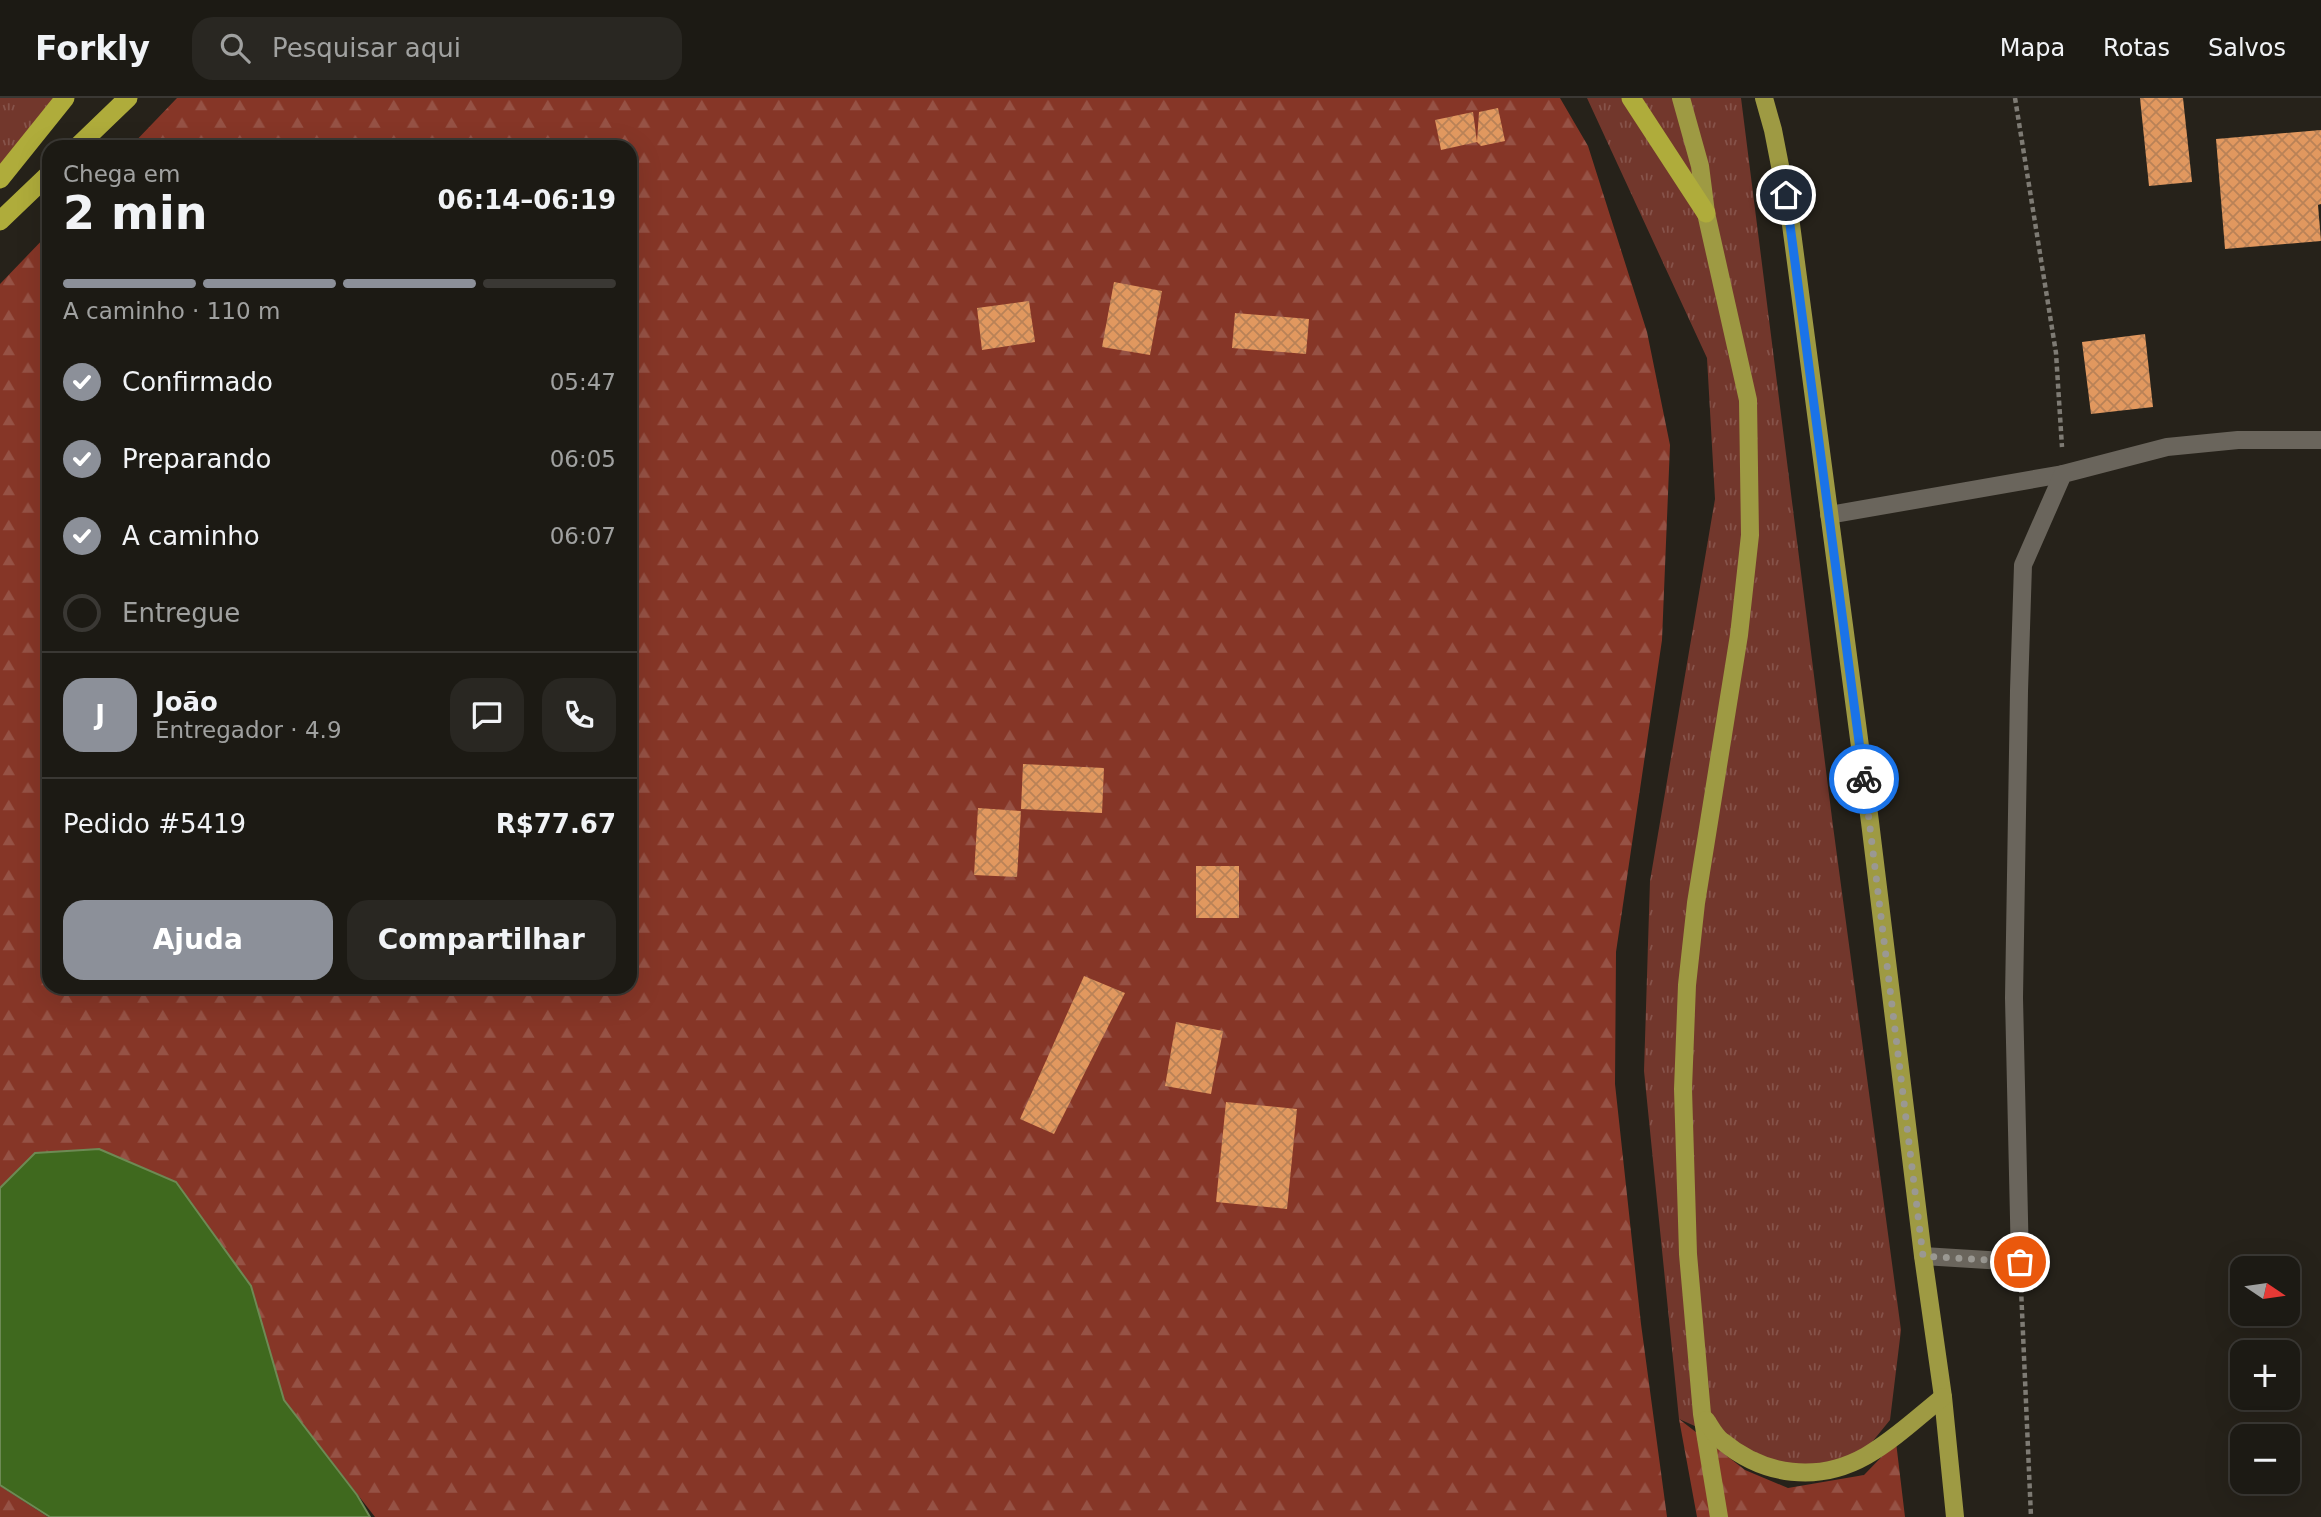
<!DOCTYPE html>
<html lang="pt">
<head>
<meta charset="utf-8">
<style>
	body { margin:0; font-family:"DejaVu Sans",sans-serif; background:#292722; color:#f1f3f6; height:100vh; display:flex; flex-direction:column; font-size:26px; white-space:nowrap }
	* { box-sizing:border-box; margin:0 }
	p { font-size:23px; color:#a0a1a0 }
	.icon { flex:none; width:38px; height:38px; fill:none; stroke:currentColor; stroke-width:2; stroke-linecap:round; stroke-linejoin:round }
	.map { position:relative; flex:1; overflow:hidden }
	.details { position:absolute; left:42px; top:42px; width:595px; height:854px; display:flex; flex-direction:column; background:#1c1a14; border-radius:21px; box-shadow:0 7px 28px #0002,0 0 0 2px #3a3834 }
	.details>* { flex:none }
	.needle { width:46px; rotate:103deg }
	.tools { position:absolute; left:2230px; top:1158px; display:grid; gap:14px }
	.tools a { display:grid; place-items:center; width:70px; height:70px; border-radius:14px; background:#1c1a14; box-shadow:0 7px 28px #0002,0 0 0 2px #3a3834; font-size:35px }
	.pin { position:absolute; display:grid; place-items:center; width:60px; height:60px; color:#fff; margin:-30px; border:4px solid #fff; border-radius:50%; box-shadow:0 2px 7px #0007 }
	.courier { position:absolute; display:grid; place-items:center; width:70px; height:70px; margin:-35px; border:5px solid #1a73e8; border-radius:50%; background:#fff; color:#222; box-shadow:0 2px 9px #0007 }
	.overview em { font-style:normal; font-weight:700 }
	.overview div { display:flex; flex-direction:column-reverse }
	.overview { display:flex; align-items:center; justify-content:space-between; height:119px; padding:0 21px }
	h1 { font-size:46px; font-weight:700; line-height:52px }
	.bar { display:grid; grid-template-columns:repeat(4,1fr); gap:10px 7px; align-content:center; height:84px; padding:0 21px }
	.bar i { height:9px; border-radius:5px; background:#3a3834 }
	.bar .current { background:#8c9099 }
	.bar p { grid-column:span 4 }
	.line { display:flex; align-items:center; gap:18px; padding:0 21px; border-top:2px solid #3a3834 }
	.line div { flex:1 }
	.round { display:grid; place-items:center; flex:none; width:74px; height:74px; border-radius:21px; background:#292722 }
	ol { padding:0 21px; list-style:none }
	li { display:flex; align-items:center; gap:21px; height:77px }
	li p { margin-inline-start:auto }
	li .icon { padding:7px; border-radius:50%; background:#8c9099; color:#fff; stroke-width:4 }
	li:last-child { color:#a0a1a0 }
	li i { width:38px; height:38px; border:4px solid #3a3834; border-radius:50% }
	.primary-button { display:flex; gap:14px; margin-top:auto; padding:14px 21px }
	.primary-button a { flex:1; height:80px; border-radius:21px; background:#8c9099; color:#fff; font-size:28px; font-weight:700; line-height:80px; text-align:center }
	.primary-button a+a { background:#292722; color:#f1f3f6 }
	header { display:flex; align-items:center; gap:42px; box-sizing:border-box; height:98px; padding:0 35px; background:#1c1a14; border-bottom:2px solid #3a3834 }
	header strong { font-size:33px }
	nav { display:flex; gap:38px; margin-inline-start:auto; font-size:24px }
	.search { width:490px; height:63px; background:#292722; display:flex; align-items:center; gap:18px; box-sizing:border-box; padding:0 24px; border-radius:21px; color:#a0a1a0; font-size:26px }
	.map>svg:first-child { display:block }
</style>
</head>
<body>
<header>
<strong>Forkly</strong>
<div class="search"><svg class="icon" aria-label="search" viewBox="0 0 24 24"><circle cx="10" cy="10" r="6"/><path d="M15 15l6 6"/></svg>Pesquisar aqui</div>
<nav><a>Mapa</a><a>Rotas</a><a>Salvos</a></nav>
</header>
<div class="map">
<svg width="2321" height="1419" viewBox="0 0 2321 1419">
	<defs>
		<pattern id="grass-tufts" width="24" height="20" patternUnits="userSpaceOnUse" patternTransform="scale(1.75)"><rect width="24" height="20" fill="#72372c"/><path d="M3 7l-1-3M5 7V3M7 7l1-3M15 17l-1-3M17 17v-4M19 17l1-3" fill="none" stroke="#86534a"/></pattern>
		<pattern id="forest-firs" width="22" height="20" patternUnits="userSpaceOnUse" patternTransform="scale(1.75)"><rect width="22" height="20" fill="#863627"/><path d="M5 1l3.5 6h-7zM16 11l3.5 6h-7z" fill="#965245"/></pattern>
		<pattern id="building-cross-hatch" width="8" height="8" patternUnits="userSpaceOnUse" patternTransform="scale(1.75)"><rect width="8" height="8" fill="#e1985f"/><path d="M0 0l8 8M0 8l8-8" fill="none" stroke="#b98257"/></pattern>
	</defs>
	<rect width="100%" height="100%" fill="#26221a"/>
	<g fill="url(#grass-tufts)">
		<polygon points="0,0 65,0 0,81"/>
		<polygon points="1587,0 1741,0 1833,728 1901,1232 1890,1322 1859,1360 1794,1372 1679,1321 1644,973 1650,783 1715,401 1707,260"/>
	</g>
	<g fill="url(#forest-firs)">
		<polygon points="177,0 1560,0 1588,48 1647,234 1670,347 1662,542 1616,854 1615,986 1641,1226 1667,1419 375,1419 284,1302 251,1188 176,1084 99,1051 35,1055 0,1090 0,186 49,135 49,889 630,889 630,49 130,49"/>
		<polygon points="1679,1321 1745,1372 1788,1390 1864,1377 1896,1344 1905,1419 1697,1419"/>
		<polygon points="0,1388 48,1419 0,1419"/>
	</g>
	<polygon fill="#3f691e" stroke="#6d8a54" stroke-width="2" points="99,1051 176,1084 251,1188 284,1302 357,1397 370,1419 50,1419 0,1387 0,1090 35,1055"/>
	<g fill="url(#building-cross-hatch)">
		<polygon points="2140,0 2183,0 2192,84 2149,88"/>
		<polygon points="1498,10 1505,43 1481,48 1477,44 1441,52 1435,22 1473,14 1477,44 1479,14"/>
		<polygon points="2321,32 2321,106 2318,107 2321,143 2225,151 2216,41"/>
		<polygon points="1114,184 1162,193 1150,257 1102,249"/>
		<polygon points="1029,203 1035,244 982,252 977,210"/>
		<polygon points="1235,215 1309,221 1306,256 1232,250"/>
		<polygon points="2145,236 2153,309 2091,316 2082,244"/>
		<polygon points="1023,666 1104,670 1102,715 1021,711"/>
		<polygon points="978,710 1021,713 1017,779 974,777"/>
		<rect x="1196" y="768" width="43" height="52"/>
		<polygon points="1084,878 1125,895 1054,1036 1020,1021"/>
		<polygon points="1176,924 1223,933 1211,996 1165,988"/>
		<polygon points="1226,1004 1297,1011 1287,1111 1216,1104"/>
	</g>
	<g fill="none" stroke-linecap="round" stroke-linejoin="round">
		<g stroke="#7e7b74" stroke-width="4.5" stroke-dasharray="5 3.5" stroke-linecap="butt">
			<polyline points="2015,0 2056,255 2062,349"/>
			<polyline points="2021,1190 2031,1419"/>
		</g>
		<g stroke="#6a655c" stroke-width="18">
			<polyline points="1829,417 2063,376"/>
			<polyline points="1923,1158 2020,1164 2014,900 2019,593 2023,467 2063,376 2167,349 2238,342 2321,342"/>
		</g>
		<g stroke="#9e9a43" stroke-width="18">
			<polyline points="1681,0 1700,68 1706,115 1748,302 1750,437 1739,537 1696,805 1687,887 1683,991 1688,1156 1702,1316 1719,1419"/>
			<polyline points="1764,0 1773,32 1790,119 1870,724 1923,1158 1943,1299 1955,1419"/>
			<path d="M 1706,1322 C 1711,1329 1715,1338 1722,1343 C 1764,1378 1818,1385 1866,1358 C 1894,1342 1918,1319 1943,1299"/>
		</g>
		<g stroke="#afac3b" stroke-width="19">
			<polyline points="1631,0 1706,115"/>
			<polyline points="77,49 128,0"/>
			<polyline points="0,81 65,0"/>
			<polyline points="0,123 49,76"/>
		</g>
	</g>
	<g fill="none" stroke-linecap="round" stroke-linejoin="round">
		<polyline stroke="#9a9892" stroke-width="7" stroke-dasharray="0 12.6" points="1864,681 1923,1158 2020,1164"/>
		<polyline stroke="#1a73e8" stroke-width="9" points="1786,97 1864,681"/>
	</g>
</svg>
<div class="tools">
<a><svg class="needle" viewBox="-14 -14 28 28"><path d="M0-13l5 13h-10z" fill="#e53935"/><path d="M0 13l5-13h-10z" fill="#a0a1a0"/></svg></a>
<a>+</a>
<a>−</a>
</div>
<div class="pin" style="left:2020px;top:1164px;background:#ea580c"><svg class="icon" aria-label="bag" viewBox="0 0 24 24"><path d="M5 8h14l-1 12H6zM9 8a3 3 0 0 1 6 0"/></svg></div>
<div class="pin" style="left:1786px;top:97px;background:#1f2937"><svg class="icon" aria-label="home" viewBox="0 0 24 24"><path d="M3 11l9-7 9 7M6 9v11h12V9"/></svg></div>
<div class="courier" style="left:1864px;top:681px"><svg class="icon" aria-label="bike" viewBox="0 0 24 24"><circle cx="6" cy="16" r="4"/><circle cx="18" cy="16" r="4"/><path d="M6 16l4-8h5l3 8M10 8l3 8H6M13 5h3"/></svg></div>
<section class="details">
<div class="overview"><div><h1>2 min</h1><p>Chega em</p></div><em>06:14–06:19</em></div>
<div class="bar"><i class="current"></i><i class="current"></i><i class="current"></i><i></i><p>A caminho · 110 m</p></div>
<ol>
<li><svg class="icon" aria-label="check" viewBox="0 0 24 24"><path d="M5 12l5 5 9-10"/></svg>Confirmado<p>05:47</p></li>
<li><svg class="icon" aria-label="check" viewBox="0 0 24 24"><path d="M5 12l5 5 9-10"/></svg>Preparando<p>06:05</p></li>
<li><svg class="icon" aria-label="check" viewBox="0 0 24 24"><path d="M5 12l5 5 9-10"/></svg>A caminho<p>06:07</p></li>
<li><i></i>Entregue</li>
</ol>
<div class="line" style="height:126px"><b class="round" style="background:#8c9099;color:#fff">J</b><div><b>João</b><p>Entregador · 4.9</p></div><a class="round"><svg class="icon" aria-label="chat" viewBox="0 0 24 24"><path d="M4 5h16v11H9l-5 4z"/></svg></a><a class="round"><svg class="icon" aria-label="phone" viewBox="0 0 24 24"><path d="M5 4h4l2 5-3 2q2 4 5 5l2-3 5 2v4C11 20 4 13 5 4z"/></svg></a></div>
<div class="line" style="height:91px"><div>Pedido #5419</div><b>R$77.67</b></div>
<div class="primary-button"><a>Ajuda</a><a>Compartilhar</a></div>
</section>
</div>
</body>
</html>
